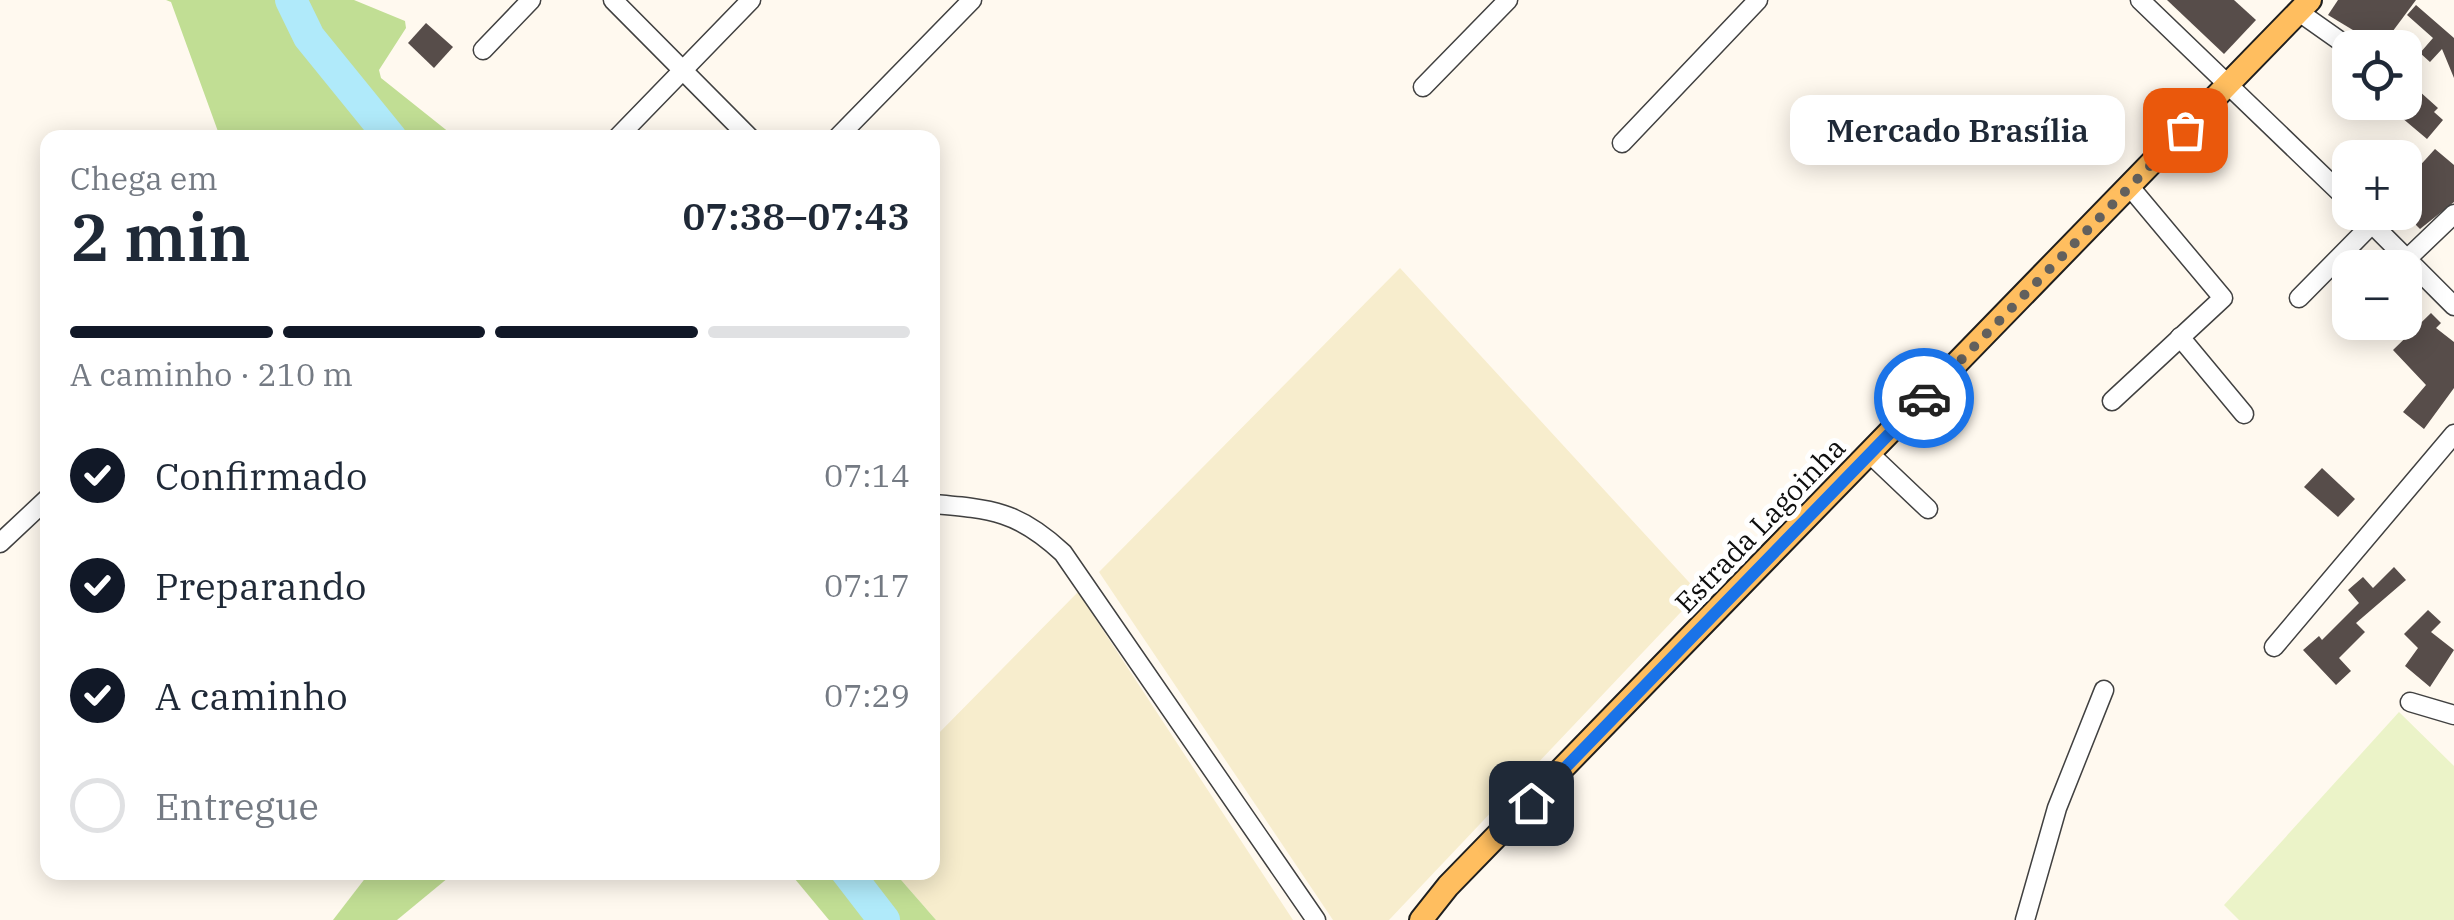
<!DOCTYPE html>
<html lang="pt">
<head>
<meta charset="utf-8">
<style>
	body { margin:0; font-family:"IBM Plex Serif",serif; background:#f2f2f3; color:#1f2937; height:100vh; display:flex; flex-direction:column; font-size:38px; white-space:nowrap }
	* { box-sizing:border-box; margin:0 }
	p { font-size:32px; color:#747a83 }
	.icon { flex:none; width:55px; height:55px; fill:none; stroke:currentColor; stroke-width:2; stroke-linecap:round; stroke-linejoin:round }
	.map { position:relative; flex:1; overflow:hidden }
	.side { position:absolute; left:40px; top:130px; width:900px; height:750px; display:flex; flex-direction:column; background:#fff; border-radius:20px; box-shadow:0 5px 25px #0003 }
	.side>* { flex:none }
	.controls { position:absolute; left:2332px; top:30px; display:grid; gap:20px }
	.controls a { display:grid; place-items:center; width:90px; height:90px; border-radius:20px; background:#fff; box-shadow:0 5px 25px #0003; font-size:50px }
	.pin { position:absolute; display:grid; place-items:center; width:85px; height:85px; color:#fff; margin:-42px; border-radius:20px; box-shadow:0 5px 15px #0006 }
	.courier { position:absolute; display:grid; place-items:center; width:100px; height:100px; margin:-50px; border:8px solid #1a73e8; border-radius:50%; background:#fff; color:#222; box-shadow:0 2px 12px #0007 }
	.bubble { position:absolute; height:70px; border-radius:20px; background:#fff; box-shadow:0 5px 25px #0003; font-size:32px; font-weight:600; line-height:70px; text-align:center }
	.overview em { font-style:normal; font-weight:600 }
	.overview div { display:flex; flex-direction:column-reverse }
	.overview { display:flex; align-items:center; justify-content:space-between; height:170px; padding:0 30px }
	h1 { font-size:65px; font-weight:600; line-height:75px }
	.bar { display:grid; grid-template-columns:repeat(4,1fr); gap:15px 10px; align-content:center; height:120px; padding:0 30px }
	.bar i { height:12px; border-radius:8px; background:#e0e1e3 }
	.bar .current { background:#111827 }
	.bar p { grid-column:span 4 }
	ol { padding:0 30px; list-style:none }
	li { display:flex; align-items:center; gap:30px; height:110px }
	li p { margin-inline-start:auto }
	li .icon { padding:10px; border-radius:50%; background:#111827; color:#fff; stroke-width:4 }
	li:last-child { color:#747a83 }
	li i { width:55px; height:55px; border:5px solid #e0e1e3; border-radius:50% }
	.map>svg:first-child { display:block }
</style>
</head>
<body>
<div class="map">
<svg width="2454" height="920" viewBox="0 0 2454 920">
	<rect width="100%" height="100%" fill="#fff9ef"/>
	<g fill="#f7edcd">
		<polygon points="1400,268 1699,593 1389,920 1333,920 1099,572"/>
		<polygon points="1078,592 1293,920 936,920 895,873 932,872 933,739"/>
	</g>
	<g fill="#c1de94">
		<polygon points="166,0 354,0 405,21 406,28 379,70 381,78 455,137 220,137 171,2"/>
		<polygon points="370,872 454,872 454,873 397,920 333,920"/>
		<polygon points="790,873 895,873 936,920 829,920"/>
	</g>
	<polygon fill="#ebf3c8" points="2399,712 2454,766 2454,920 2239,920 2224,905"/>
	<g fill="none" stroke-linecap="round" stroke-linejoin="round">
		<g stroke="#b0eafa" stroke-width="32">
			<polyline points="291,0 309,37 391,138"/>
			<polyline points="847,872 884,920"/>
		</g>
	</g>
	<g fill="#574d4a">
		<polygon points="2167,0 2234,0 2256,20 2224,54"/>
		<polygon points="2338,0 2416,0 2381,47 2328,15"/>
		<polygon points="2416,5 2454,38 2454,78 2442,49 2430,62 2420,53 2433,38 2407,15"/>
		<polygon points="426,23 453,47 434,68 408,43"/>
		<polygon points="2418,90 2438,108 2434,112 2443,120 2427,139 2395,112"/>
		<polygon points="2435,149 2454,165 2454,202 2420,229 2405,214 2405,182"/>
		<polygon points="2431,313 2441,323 2436,328 2454,342 2454,388 2424,429 2403,412 2426,385 2393,350"/>
		<polygon points="2322,468 2355,499 2338,517 2304,487"/>
		<polygon points="2394,567 2406,580 2356,623 2365,632 2339,658 2351,671 2336,685 2303,650 2319,636 2322,640 2359,603 2348,590 2363,577 2373,588"/>
		<polygon points="2428,610 2441,622 2431,632 2454,650 2430,687 2405,666 2418,648 2404,634"/>
	</g>
	<g fill="none" stroke-linecap="round" stroke-linejoin="round">
		<g stroke="#414141" stroke-width="21">
			<g id="minor">
				<polyline points="613,0 750,138"/>
				<polyline points="2140,0 2350,202"/>
				<polyline points="2299,12 2350,48"/>
				<polyline points="483,50 531,0"/>
				<polyline points="2405,86 2406,87"/>
				<polyline points="1423,87 1508,0"/>
				<polyline points="617,138 751,0"/>
				<polyline points="837,138 972,0"/>
				<polyline points="1622,143 1758,0"/>
				<polyline points="2360,212 2454,306"/>
				<polyline points="2407,259 2454,214"/>
				<polyline points="2299,298 2372,224"/>
				<polyline points="2180,337 2244,414"/>
				<polyline points="2112,401 2223,298 2130,187"/>
				<polyline points="1870,454 1928,509"/>
				<path d="M 932,504 C 992,509 1018,511 1063,553 L 1316,920"/>
				<polyline points="0,543 48,498"/>
				<polyline points="2274,647 2454,434"/>
				<polyline points="2410,702 2454,715"/>
				<polyline points="2025,920 2057,808 2104,690"/>
			</g>
		</g>
		<g stroke="#1f1f1f" stroke-width="26">
			<polyline id="major" points="1421,920 1448,886 2310,0"/>
		</g>
		<use href="#minor" stroke="#fff" stroke-width="18"/>
		<use href="#major" stroke="#ffbe5f" stroke-width="22"/>
	</g>
	<g fill="none" stroke-linecap="round" stroke-linejoin="round">
		<polyline stroke="#62605d" stroke-width="10" stroke-dasharray="0 18" points="1924,398 2185,130"/>
		<polyline stroke="#1a73e8" stroke-width="12" points="1531,803 1924,398"/>
	</g>
	<g text-anchor="middle" stroke-width="10" stroke-linejoin="round" paint-order="stroke">
		<g font-size="28" fill="#0e0e0e" stroke="#fff">
			<text transform="translate(1760 525) rotate(-46)" y="10">Estrada Lagoinha</text>
		</g>
	</g>
</svg>
<div class="controls">
<a><svg class="icon" aria-label="locate" viewBox="0 0 24 24"><circle cx="12" cy="12" r="6"/><path d="M12 2v4M12 18v4M2 12h4M18 12h4"/></svg></a>
<a>+</a>
<a>−</a>
</div>
<div class="pin" style="left:2185px;top:130px;background:#ea580c"><svg class="icon" aria-label="bag" viewBox="0 0 24 24"><path d="M5 8h14l-1 12H6zM9 8a3 3 0 0 1 6 0"/></svg></div>
<div class="pin" style="left:1531px;top:803px;background:#1f2937"><svg class="icon" aria-label="home" viewBox="0 0 24 24"><path d="M3 11l9-7 9 7M6 9v11h12V9"/></svg></div>
<div class="courier" style="left:1924px;top:398px"><svg class="icon" aria-label="car" viewBox="0 0 24 24"><path d="M5 17H2v-5l4-1 3-4h7l3 4 3 1v5h-3M9 17h6M6 11h13"/><circle cx="7" cy="17" r="2"/><circle cx="17" cy="17" r="2"/></svg></div>
<div class="bubble" style="left:1790px;top:95px;width:335px">Mercado Brasília</div>
<section class="side">
<div class="overview"><div><h1>2 min</h1><p>Chega em</p></div><em>07:38–07:43</em></div>
<div class="bar"><i class="current"></i><i class="current"></i><i class="current"></i><i></i><p>A caminho · 210 m</p></div>
<ol>
<li><svg class="icon" aria-label="check" viewBox="0 0 24 24"><path d="M5 12l5 5 9-10"/></svg>Confirmado<p>07:14</p></li>
<li><svg class="icon" aria-label="check" viewBox="0 0 24 24"><path d="M5 12l5 5 9-10"/></svg>Preparando<p>07:17</p></li>
<li><svg class="icon" aria-label="check" viewBox="0 0 24 24"><path d="M5 12l5 5 9-10"/></svg>A caminho<p>07:29</p></li>
<li><i></i>Entregue</li>
</ol>
</section>
</div>
</body>
</html>
